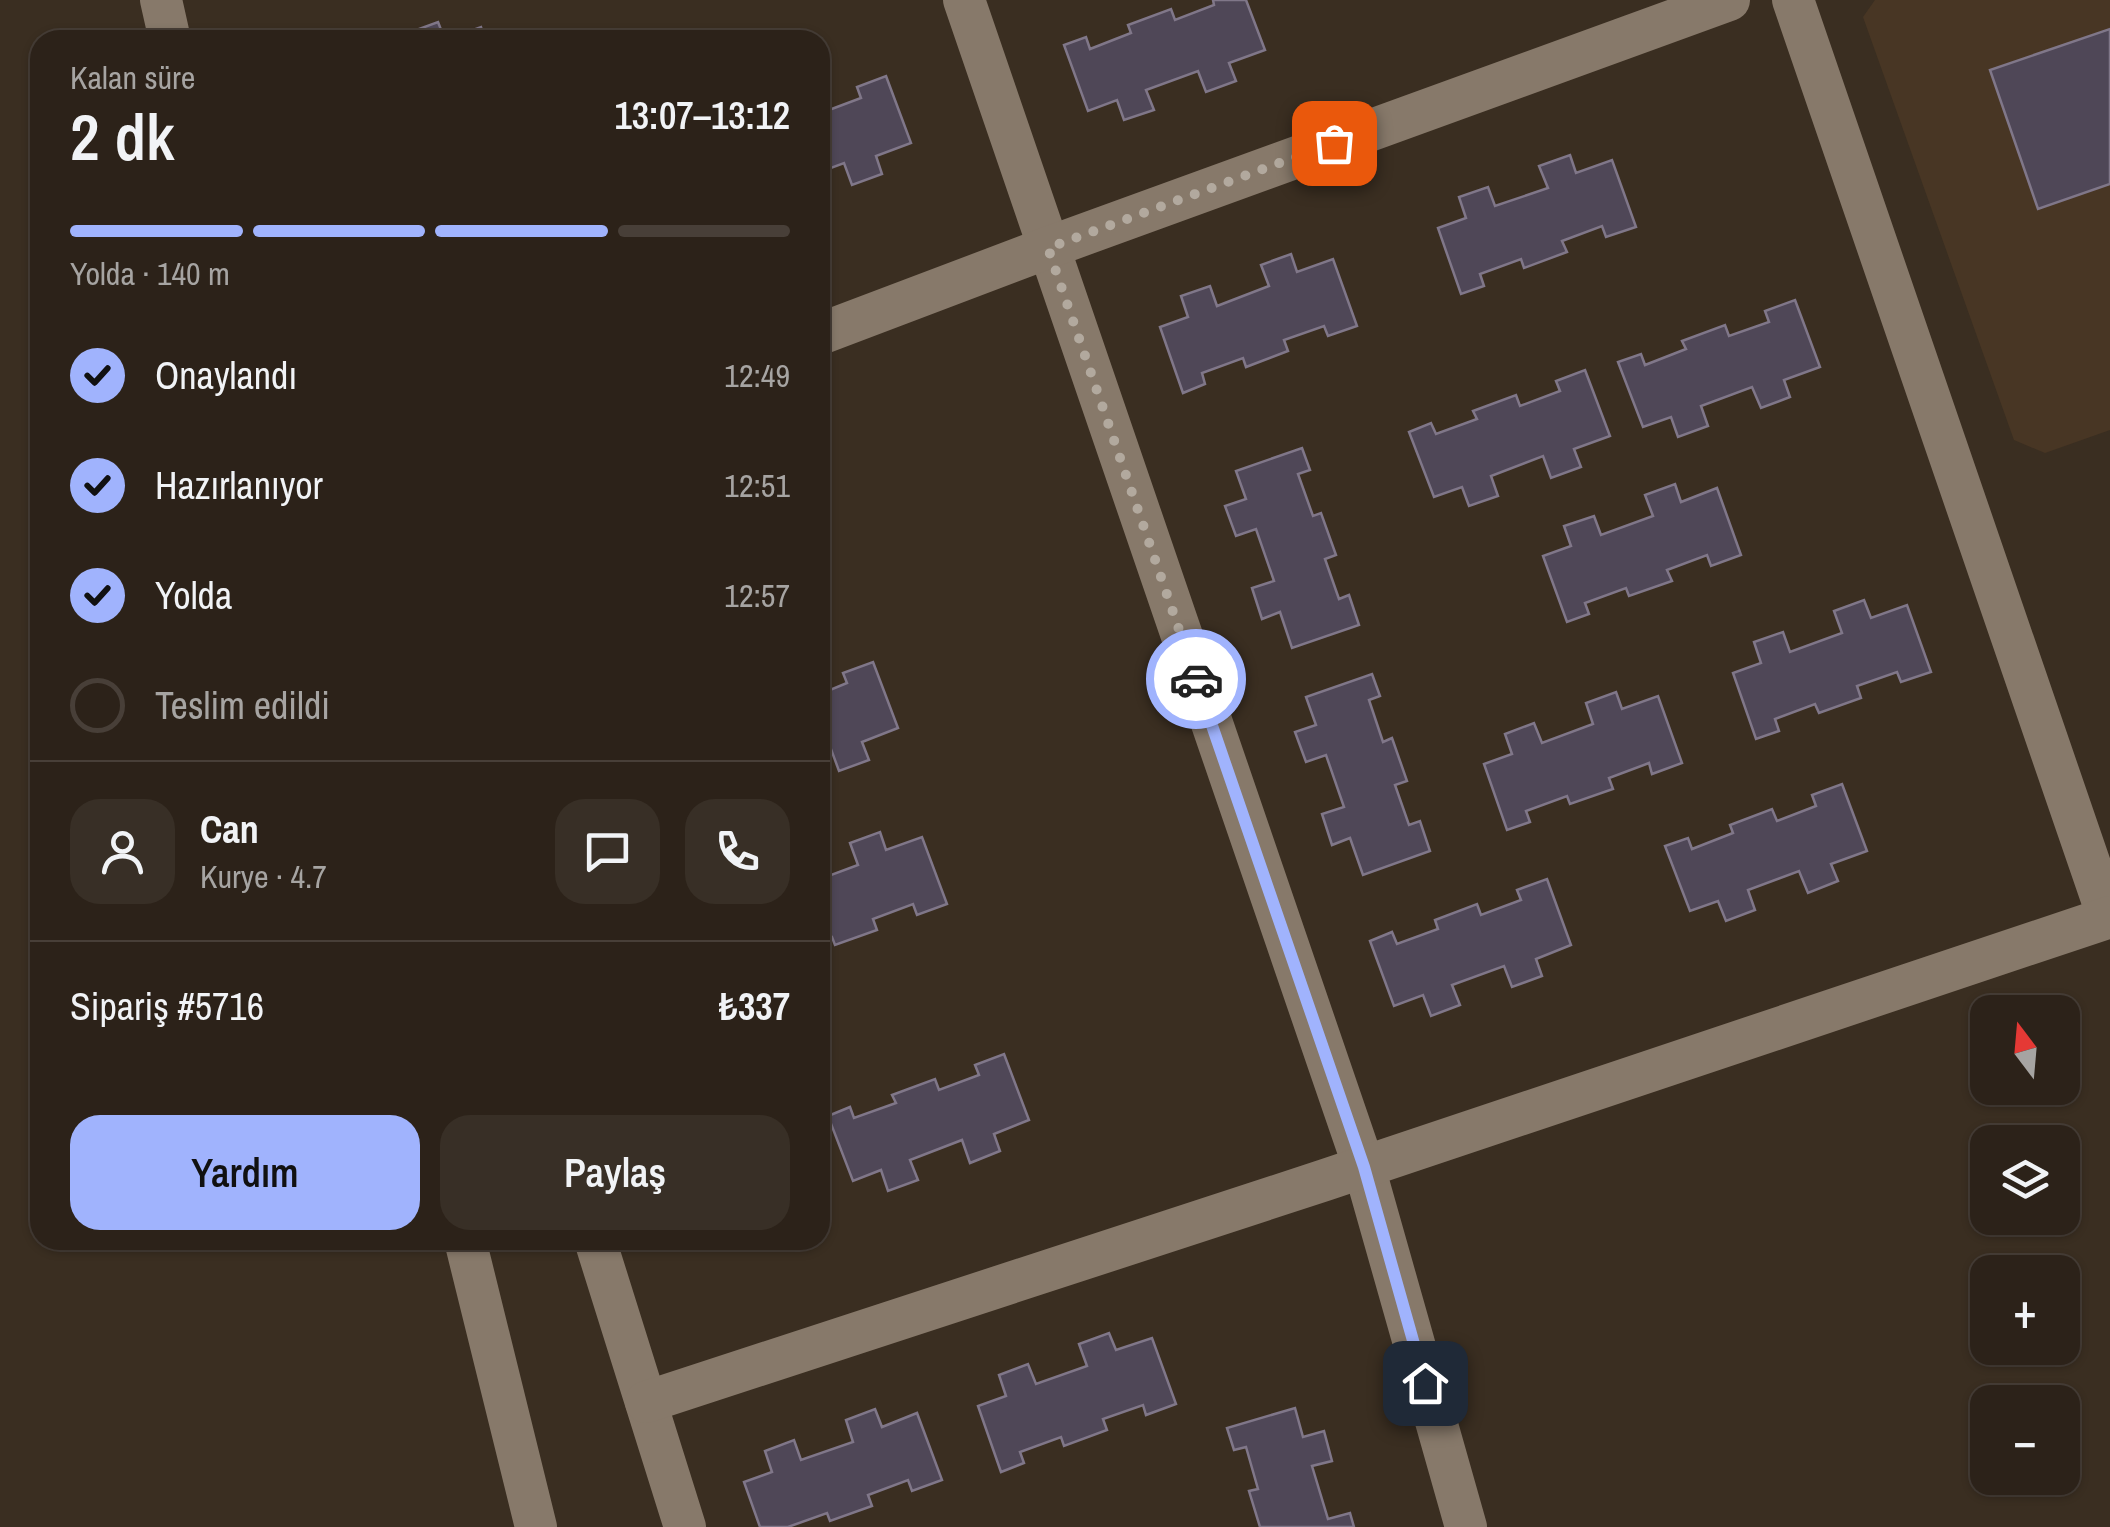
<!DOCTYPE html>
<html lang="tr">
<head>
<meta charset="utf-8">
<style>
	body { margin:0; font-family:"Archivo Narrow",sans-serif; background:#382f26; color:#f1f3f6; height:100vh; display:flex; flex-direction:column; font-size:38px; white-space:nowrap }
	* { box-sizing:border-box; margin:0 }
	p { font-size:32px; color:#a6a4a2 }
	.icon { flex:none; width:55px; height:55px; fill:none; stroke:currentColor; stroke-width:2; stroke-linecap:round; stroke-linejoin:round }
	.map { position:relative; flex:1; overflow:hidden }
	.drawer { position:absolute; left:30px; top:30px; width:800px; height:1220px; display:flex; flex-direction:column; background:#2c2219; border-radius:30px; box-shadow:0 2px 8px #0004,0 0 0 2px #483f38 }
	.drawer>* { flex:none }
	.needle { width:65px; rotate:344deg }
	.controls { position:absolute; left:1970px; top:995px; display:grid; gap:20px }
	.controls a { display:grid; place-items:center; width:110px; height:110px; border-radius:20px; background:#2c2219; box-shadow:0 2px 8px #0004,0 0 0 2px #483f38; font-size:50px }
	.pin { position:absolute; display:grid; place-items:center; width:85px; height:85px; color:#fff; margin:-42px; border-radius:20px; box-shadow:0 5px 15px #0006 }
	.courier { position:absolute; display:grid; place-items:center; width:100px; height:100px; margin:-50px; border:8px solid #a0b3fd; border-radius:50%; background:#fff; color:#222; box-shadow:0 2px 12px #0007 }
	.head em { font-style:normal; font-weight:600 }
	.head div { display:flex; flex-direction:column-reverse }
	.head { display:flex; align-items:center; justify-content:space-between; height:170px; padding:0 40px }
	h1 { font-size:65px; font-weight:600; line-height:75px }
	.bar { display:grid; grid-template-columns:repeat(4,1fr); gap:15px 10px; align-content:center; height:120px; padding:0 40px }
	.bar i { height:12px; border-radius:8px; background:#483f38 }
	.bar .on { background:#a0b3fd }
	.bar p { grid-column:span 4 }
	.line { display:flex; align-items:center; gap:25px; padding:0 40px; border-top:2px solid #483f38 }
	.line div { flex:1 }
	.round { display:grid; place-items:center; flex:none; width:105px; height:105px; border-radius:30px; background:#382f26 }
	ol { padding:0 40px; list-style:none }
	li { display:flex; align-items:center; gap:30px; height:110px }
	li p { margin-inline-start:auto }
	li .icon { padding:10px; border-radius:50%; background:#a0b3fd; color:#111; stroke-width:4 }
	li:last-child { color:#a6a4a2 }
	li i { width:55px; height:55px; border:5px solid #483f38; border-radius:50% }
	.primary-button { display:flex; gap:20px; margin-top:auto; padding:20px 40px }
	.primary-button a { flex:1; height:115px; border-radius:30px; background:#a0b3fd; color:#111; font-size:40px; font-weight:600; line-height:115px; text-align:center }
	.primary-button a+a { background:#382f26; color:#f1f3f6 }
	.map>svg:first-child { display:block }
</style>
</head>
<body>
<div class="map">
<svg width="2110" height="1527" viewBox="0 0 2110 1527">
	<rect width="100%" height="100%" fill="#3a2e21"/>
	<polygon fill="#483624" points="1875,0 2110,0 2110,430 2045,453 2014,440 1863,17"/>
	<g fill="#4f4757" stroke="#807789" stroke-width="2.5">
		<polygon points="1213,0 1246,0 1265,50 1229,63 1236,81 1206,92 1198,71 1146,90 1154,110 1124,120 1117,100 1088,111 1064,45 1086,37 1090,49 1131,33 1128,25 1171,9 1175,20 1214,5"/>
		<polygon points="438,22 445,40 481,27 485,40 411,40 408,33"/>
		<polygon points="2110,29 2110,184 2038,209 1990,70"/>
		<polygon points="886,76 911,143 876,156 882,174 852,185 844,163 820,172 820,109 821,113 861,98 857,87"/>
		<polygon points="1570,155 1576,173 1612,160 1636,227 1606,237 1602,226 1562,241 1567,252 1524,268 1521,259 1480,274 1484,286 1461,294 1438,228 1466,218 1459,197 1488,187 1495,206 1548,188 1539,166"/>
		<polygon points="1291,254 1297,272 1333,259 1357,326 1328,336 1324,326 1284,340 1288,351 1246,367 1243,358 1202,373 1205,384 1183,393 1160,327 1188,317 1181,296 1210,286 1217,306 1269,286 1261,265"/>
		<polygon points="1795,300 1820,367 1784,380 1790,397 1761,408 1752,387 1701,406 1708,426 1678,437 1671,417 1643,427 1618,362 1641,354 1645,365 1686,349 1682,341 1725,325 1729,336 1769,322 1765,311"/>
		<polygon points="1585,370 1610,436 1574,449 1581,467 1551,478 1543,456 1491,476 1498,496 1469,506 1462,487 1434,497 1409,432 1431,423 1436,434 1477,419 1473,411 1516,395 1520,406 1560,391 1556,381"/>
		<polygon points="1302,448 1310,470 1298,474 1313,516 1321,513 1336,555 1325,559 1339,599 1349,595 1359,625 1292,648 1280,612 1262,619 1252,588 1274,581 1256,529 1236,536 1225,506 1246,499 1236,471"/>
		<polygon points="1675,484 1681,502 1717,488 1741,555 1711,566 1707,555 1667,570 1672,581 1629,596 1626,588 1585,603 1589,614 1567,622 1543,556 1571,546 1564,526 1594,516 1601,535 1653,516 1645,495"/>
		<polygon points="1864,600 1871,618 1907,605 1931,672 1901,682 1897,672 1857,686 1861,698 1819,713 1815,704 1775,719 1779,731 1756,739 1733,673 1761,663 1754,642 1783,632 1790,652 1842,633 1834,611"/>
		<polygon points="873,662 898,728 862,742 869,760 839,771 831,749 820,753 820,694 847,683 843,673"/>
		<polygon points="1372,674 1380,696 1369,700 1383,742 1392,738 1407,781 1395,785 1409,825 1420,821 1430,851 1363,875 1350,838 1332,845 1322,814 1344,807 1326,755 1306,762 1295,732 1316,725 1306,697"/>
		<polygon points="1616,692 1622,709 1658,696 1682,763 1652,774 1649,763 1609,778 1613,789 1570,804 1567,796 1526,811 1530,822 1507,830 1484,764 1512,754 1505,734 1534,723 1542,743 1593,724 1586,703"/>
		<polygon points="1842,784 1867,851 1831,864 1838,881 1808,893 1799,871 1748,890 1755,910 1726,921 1718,901 1690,911 1665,846 1688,838 1692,849 1733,833 1730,825 1772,809 1777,821 1816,806 1812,795"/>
		<polygon points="880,832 886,850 922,837 947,904 917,915 913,904 873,919 877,930 835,945 832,937 820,941 820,879 858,865 850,843"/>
		<polygon points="1547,879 1571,945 1536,959 1542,976 1512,987 1504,966 1452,985 1460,1005 1431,1016 1423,995 1394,1006 1370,941 1392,932 1397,944 1438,929 1435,920 1477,904 1481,915 1521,900 1517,890"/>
		<polygon points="1004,1054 1029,1120 994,1134 1000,1151 970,1163 962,1140 910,1160 918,1180 888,1191 881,1170 853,1181 828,1116 850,1107 854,1118 896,1103 892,1095 935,1079 939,1090 979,1075 975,1065"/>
		<polygon points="1109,1333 1116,1350 1152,1338 1176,1404 1146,1415 1143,1405 1103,1419 1107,1430 1064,1446 1061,1437 1020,1452 1024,1463 1001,1472 978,1406 1006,1396 999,1375 1028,1364 1036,1384 1087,1366 1079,1344"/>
		<polygon points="1295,1408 1303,1437 1324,1431 1332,1461 1312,1466 1328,1519 1350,1513 1354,1527 1260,1527 1249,1491 1258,1489 1246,1447 1234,1450 1227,1428"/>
		<polygon points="875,1409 882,1427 917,1413 942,1480 912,1491 908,1480 868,1495 872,1506 830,1521 827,1513 788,1527 760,1527 744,1482 772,1472 765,1451 794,1440 801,1460 853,1442 846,1420"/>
	</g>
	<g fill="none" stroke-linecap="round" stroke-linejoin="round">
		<g stroke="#87796a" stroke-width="42">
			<polyline points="161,0 170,40"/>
			<polyline points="964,0 1364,1167 1466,1527"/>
			<polyline points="1793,0 2108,917"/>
			<polyline points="820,334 1047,248 1729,0"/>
			<polyline points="465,1240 536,1527"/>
			<polyline points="595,1240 685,1527"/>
			<polyline points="646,1402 1325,1180 2110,917"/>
		</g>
	</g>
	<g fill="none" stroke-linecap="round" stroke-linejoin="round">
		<polyline stroke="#b2a99e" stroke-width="10" stroke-dasharray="0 18" points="1196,679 1048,248 1334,143"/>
		<polyline stroke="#a0b3fd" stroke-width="12" points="1196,679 1364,1167 1425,1383"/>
	</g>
</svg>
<div class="controls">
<a><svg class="needle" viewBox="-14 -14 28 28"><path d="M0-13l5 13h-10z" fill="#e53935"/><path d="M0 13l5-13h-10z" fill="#a6a4a2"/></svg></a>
<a><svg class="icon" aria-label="layers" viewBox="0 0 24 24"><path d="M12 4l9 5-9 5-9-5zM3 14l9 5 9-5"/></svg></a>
<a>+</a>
<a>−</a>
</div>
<div class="pin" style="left:1334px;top:143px;background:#ea580c"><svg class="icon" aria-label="bag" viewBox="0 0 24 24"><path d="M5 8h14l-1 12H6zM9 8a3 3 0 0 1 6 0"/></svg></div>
<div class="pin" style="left:1425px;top:1383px;background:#1f2937"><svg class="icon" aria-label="home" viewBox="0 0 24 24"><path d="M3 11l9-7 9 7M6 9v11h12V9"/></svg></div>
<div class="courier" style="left:1196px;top:679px"><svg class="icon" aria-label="car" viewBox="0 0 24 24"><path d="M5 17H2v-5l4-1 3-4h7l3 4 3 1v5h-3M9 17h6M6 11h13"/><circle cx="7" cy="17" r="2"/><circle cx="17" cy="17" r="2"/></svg></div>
<section class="drawer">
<div class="head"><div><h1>2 dk</h1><p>Kalan süre</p></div><em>13:07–13:12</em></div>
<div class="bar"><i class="on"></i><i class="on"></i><i class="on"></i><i></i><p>Yolda · 140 m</p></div>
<ol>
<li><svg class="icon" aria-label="check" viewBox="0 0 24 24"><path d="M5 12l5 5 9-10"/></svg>Onaylandı<p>12:49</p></li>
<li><svg class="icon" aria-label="check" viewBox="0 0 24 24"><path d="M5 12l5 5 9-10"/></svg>Hazırlanıyor<p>12:51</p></li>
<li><svg class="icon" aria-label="check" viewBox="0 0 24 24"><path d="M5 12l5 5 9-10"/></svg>Yolda<p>12:57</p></li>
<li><i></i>Teslim edildi</li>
</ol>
<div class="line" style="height:180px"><a class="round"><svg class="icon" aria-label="person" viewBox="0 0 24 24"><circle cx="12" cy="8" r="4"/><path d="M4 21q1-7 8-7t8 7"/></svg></a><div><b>Can</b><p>Kurye · 4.7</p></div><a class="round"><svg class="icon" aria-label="chat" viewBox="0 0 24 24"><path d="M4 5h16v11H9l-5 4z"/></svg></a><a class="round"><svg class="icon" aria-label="phone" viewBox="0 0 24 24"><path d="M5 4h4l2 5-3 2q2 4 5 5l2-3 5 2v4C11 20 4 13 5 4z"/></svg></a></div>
<div class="line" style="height:130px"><div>Sipariş #5716</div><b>₺337</b></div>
<div class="primary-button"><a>Yardım</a><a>Paylaş</a></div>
</section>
</div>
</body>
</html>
